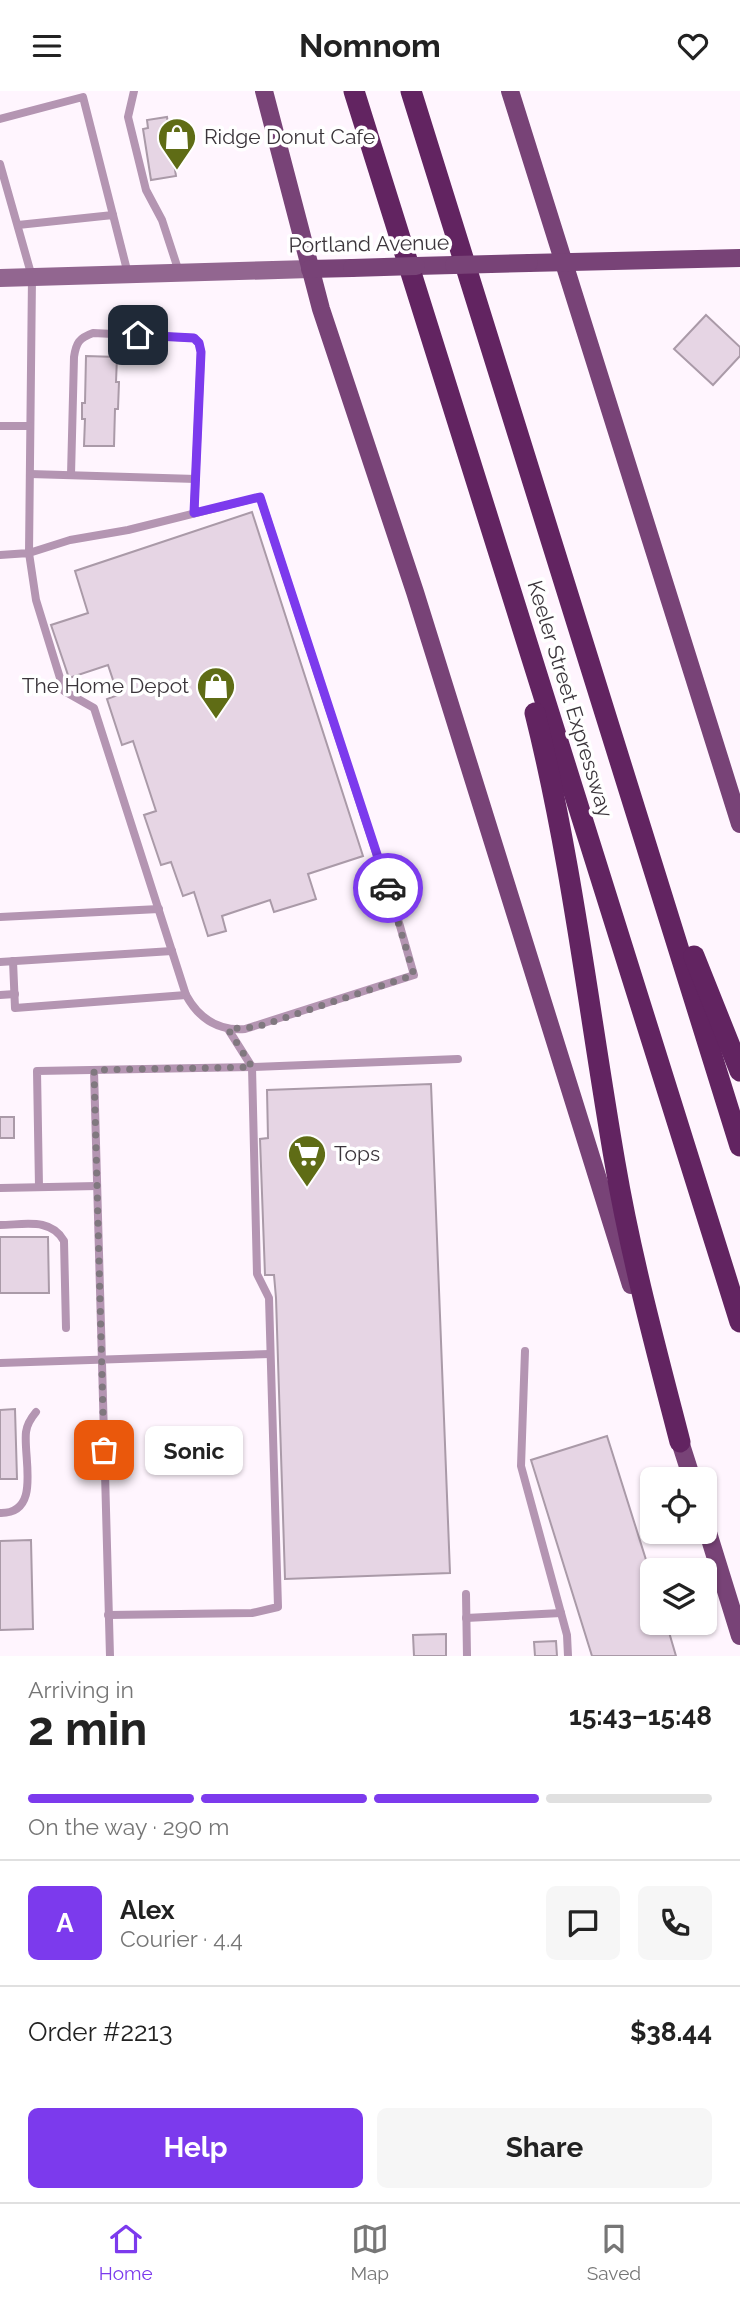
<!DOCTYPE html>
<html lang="en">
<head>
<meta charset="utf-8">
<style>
	body { margin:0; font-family:Raleway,sans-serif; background:#f6f6f6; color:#222; height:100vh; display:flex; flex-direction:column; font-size:26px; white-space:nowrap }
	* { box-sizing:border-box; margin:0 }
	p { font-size:23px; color:#767676 }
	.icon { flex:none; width:38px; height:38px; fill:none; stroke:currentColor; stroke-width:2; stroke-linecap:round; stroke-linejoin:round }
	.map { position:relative; height:1565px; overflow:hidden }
	.details { display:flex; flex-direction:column; background:#fff; flex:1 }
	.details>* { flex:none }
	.buttons { position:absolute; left:640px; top:1376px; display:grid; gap:14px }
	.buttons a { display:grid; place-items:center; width:77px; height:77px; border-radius:10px; background:#fff; box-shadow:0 2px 5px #0004; font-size:35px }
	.pin { position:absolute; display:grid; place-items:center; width:60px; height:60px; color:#fff; margin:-30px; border-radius:14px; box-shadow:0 4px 10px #0006 }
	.courier { position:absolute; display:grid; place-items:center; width:70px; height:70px; margin:-35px; border:5px solid #7c3aed; border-radius:50%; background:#fff; color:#222; box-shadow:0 2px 9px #0007 }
	.bubble { position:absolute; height:49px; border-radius:10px; background:#fff; box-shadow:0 2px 5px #0004; font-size:23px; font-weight:700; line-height:49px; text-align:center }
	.headline em { font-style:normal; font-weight:700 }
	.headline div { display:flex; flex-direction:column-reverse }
	.headline { display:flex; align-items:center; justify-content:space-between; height:119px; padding:0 28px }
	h1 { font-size:46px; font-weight:700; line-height:52px }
	.bar { display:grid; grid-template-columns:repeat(4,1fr); gap:10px 7px; align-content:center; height:84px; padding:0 28px }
	.bar i { height:9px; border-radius:5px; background:#e0e0e0 }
	.bar .current { background:#7c3aed }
	.bar p { grid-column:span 4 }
	.line { display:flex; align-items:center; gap:18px; padding:0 28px; border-top:2px solid #e0e0e0 }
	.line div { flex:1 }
	.round { display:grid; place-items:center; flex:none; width:74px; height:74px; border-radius:10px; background:#f6f6f6 }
	.primary-button { display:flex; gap:14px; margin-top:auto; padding:14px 28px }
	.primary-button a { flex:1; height:80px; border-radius:10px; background:#7c3aed; color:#fff; font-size:28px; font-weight:700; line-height:80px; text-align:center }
	.primary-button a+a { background:#f6f6f6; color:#222 }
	header { display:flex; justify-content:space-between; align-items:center; height:91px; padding:0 28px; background:#fff; font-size:32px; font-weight:700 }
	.tabs { display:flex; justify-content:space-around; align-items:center; height:98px; border-top:2px solid #e0e0e0; background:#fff; font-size:19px; color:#767676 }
	.tabs a { display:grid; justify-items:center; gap:4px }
	.tabs .current { color:#7c3aed }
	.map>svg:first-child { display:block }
</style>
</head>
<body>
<header><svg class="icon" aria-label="menu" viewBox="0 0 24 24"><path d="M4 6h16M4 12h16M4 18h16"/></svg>Nomnom<svg class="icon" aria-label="heart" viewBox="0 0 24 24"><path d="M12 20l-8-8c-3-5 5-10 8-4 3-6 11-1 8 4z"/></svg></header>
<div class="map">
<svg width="740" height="1565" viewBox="0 0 740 1565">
	<rect width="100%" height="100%" fill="#fff5fe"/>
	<g fill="#e6d5e4" stroke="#aa9aa8" stroke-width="2">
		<polygon points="167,26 176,85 151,89 143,38 148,37 147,29"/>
		<polygon points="706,224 740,256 740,265 713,294 674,258"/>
		<polygon points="86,265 117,266 116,291 119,291 118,318 115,318 114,355 84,355 85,328 82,328 82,312 85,312"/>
		<polygon points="252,421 363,765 308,783 316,808 274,821 270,809 222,825 226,840 208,845 194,801 183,805 171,771 161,774 144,724 156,720 133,650 122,654 107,608 118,604 108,574 69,587 51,534 88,522 75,480"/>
		<polygon points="431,993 450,1482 285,1488 276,1207 274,1184 265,1184 260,1048 268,1047 267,999"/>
		<rect x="0" y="1026" width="14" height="21"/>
		<polygon points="0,1146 48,1146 49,1202 0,1202"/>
		<polygon points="15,1318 17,1388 0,1388 0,1319"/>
		<polygon points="607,1345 653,1491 653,1531 666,1531 676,1565 592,1565 531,1369"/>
		<polygon points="31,1449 33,1538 0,1539 0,1450"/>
		<polygon points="446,1543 446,1565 414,1565 413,1544"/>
		<polygon points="556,1550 557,1565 535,1565 534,1551"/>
	</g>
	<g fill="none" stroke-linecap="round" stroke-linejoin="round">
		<g stroke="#b495b2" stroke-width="8">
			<polyline points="134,0 128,26 146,99 162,129 179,181"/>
			<polyline points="0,28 83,6 113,124"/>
			<path d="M 0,73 L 32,186 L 29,462 L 36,509 L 64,600 L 94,617 L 186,904 C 199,928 218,940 245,938 L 414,884 L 400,835 L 260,406 L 128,439 L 70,449 L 29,462 L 0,464"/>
			<polyline points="18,134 113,124 128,183"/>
			<polyline points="0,335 30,335"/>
			<polyline points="30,383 196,388"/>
			<path d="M 71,384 L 74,266 C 76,252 79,247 93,242 L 194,247 L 199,252 L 201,261 L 194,422"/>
			<polyline points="0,826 159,818"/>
			<polyline points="13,870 15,917 186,904"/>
			<polyline points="0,871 172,860"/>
			<polyline points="0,904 15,903"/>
			<polyline points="94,979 110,1565"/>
			<polyline points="39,1096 37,980 252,976 458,968"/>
			<polyline points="0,1097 97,1095"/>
			<path d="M 0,1134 C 23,1134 51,1126 64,1150 L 66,1237"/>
			<polyline points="525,1260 521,1375 567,1544 568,1565"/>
			<polyline points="0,1272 270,1263"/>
			<path d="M 0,1422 C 42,1423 23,1367 26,1341 C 27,1333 31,1327 36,1321"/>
			<polyline points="466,1503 467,1565"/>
			<polyline points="108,1524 252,1522 278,1516 269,1207 257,1183 252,976 228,938"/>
			<polyline points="466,1527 561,1522"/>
		</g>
		<polyline stroke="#926690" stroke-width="18" points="0,187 310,178"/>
		<g stroke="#784377" stroke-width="18">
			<polyline points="264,0 321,218 415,501 631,1194"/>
			<polyline points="510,0 740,733"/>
			<polyline points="529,172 740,167"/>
			<polyline points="416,175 454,174"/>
			<polyline points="310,178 352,177"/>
			<polyline points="676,1338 692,1388"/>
			<polyline points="705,1432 740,1545"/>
		</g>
		<g stroke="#622461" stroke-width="21">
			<polyline points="354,0 740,1231"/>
			<polyline points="411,0 740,1055"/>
			<path d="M 535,622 C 572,770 589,922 615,1072 C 631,1166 656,1258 680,1351"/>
			<polyline points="694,865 740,980"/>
		</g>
		<g stroke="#784377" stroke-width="18">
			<polyline points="454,174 529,172"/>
			<polyline points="352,177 416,175"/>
		</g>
	</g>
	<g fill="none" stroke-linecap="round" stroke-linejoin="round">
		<polyline stroke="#80787f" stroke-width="7" stroke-dasharray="0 12.6" points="104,1359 94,979 252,976 228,938 257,936 414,884 388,797"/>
		<polyline stroke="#7c3aed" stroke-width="9" points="138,244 194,247 199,252 201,261 194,422 260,406 388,797"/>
	</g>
	<defs>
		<g id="shop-pin" transform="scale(2.0125)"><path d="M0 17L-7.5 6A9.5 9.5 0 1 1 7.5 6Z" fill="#5f6c15" stroke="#fff"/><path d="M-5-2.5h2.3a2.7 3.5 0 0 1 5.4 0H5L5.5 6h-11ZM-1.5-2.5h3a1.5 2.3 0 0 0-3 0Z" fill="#fff"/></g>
		<g id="supermarket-pin" transform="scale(2.0125)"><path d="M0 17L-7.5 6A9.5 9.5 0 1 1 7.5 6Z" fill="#5f6c15" stroke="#fff"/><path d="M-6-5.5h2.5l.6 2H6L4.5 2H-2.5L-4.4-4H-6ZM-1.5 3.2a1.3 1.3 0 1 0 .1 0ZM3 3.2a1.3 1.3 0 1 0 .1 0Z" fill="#fff"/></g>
	</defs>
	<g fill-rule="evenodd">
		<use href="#shop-pin" x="177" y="46"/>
		<use href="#shop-pin" x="216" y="595"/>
		<use href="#supermarket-pin" x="307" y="1063"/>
	</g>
	<g text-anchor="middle" stroke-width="7" stroke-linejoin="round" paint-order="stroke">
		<g font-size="21" fill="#3b353b" stroke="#fff" text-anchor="start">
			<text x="204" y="53">Ridge Donut Cafe</text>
			<text x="189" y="602" text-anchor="end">The Home Depot</text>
			<text x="334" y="1070">Tops</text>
		</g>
		<g font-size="21" fill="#3b353b" stroke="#fff">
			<text transform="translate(369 153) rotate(-1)" y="7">Portland Avenue</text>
			<text transform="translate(570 608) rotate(73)" y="7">Keeler Street Expressway</text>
		</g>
	</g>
</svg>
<div class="buttons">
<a><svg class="icon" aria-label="locate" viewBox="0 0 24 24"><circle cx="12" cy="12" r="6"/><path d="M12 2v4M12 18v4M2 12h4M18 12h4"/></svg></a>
<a><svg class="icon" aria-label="layers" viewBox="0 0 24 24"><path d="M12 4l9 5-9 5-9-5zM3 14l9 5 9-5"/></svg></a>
</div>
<div class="pin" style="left:104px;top:1359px;background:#ea580c"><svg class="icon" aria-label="bag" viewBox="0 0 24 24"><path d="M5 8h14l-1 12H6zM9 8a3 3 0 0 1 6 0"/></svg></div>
<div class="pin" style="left:138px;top:244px;background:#1f2937"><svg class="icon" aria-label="home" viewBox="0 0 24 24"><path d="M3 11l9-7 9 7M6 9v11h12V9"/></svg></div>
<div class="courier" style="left:388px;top:797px"><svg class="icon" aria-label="car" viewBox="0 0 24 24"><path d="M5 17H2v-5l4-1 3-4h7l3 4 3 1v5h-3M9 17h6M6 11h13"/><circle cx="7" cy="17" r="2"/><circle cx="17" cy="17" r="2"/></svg></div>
<div class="bubble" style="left:145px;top:1335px;width:98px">Sonic</div>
</div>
<section class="details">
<div class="headline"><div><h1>2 min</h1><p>Arriving in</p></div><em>15:43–15:48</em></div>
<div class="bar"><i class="current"></i><i class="current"></i><i class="current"></i><i></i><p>On the way · 290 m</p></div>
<div class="line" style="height:126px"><b class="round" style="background:#7c3aed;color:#fff">A</b><div><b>Alex</b><p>Courier · 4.4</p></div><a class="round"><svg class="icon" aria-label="chat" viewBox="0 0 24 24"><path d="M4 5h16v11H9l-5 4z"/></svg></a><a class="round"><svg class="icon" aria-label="phone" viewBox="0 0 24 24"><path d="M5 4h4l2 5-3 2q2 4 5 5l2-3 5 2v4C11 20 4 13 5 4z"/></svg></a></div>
<div class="line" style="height:91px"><div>Order #2213</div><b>$38.44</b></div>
<div class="primary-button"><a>Help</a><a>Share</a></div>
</section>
<nav class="tabs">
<a class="current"><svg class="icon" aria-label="home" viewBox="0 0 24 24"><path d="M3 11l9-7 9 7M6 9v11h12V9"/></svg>Home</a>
<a><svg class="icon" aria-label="map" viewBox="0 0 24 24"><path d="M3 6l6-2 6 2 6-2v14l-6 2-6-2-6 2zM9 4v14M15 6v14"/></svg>Map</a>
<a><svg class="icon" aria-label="saved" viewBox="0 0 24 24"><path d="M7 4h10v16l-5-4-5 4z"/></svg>Saved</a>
</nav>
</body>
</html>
